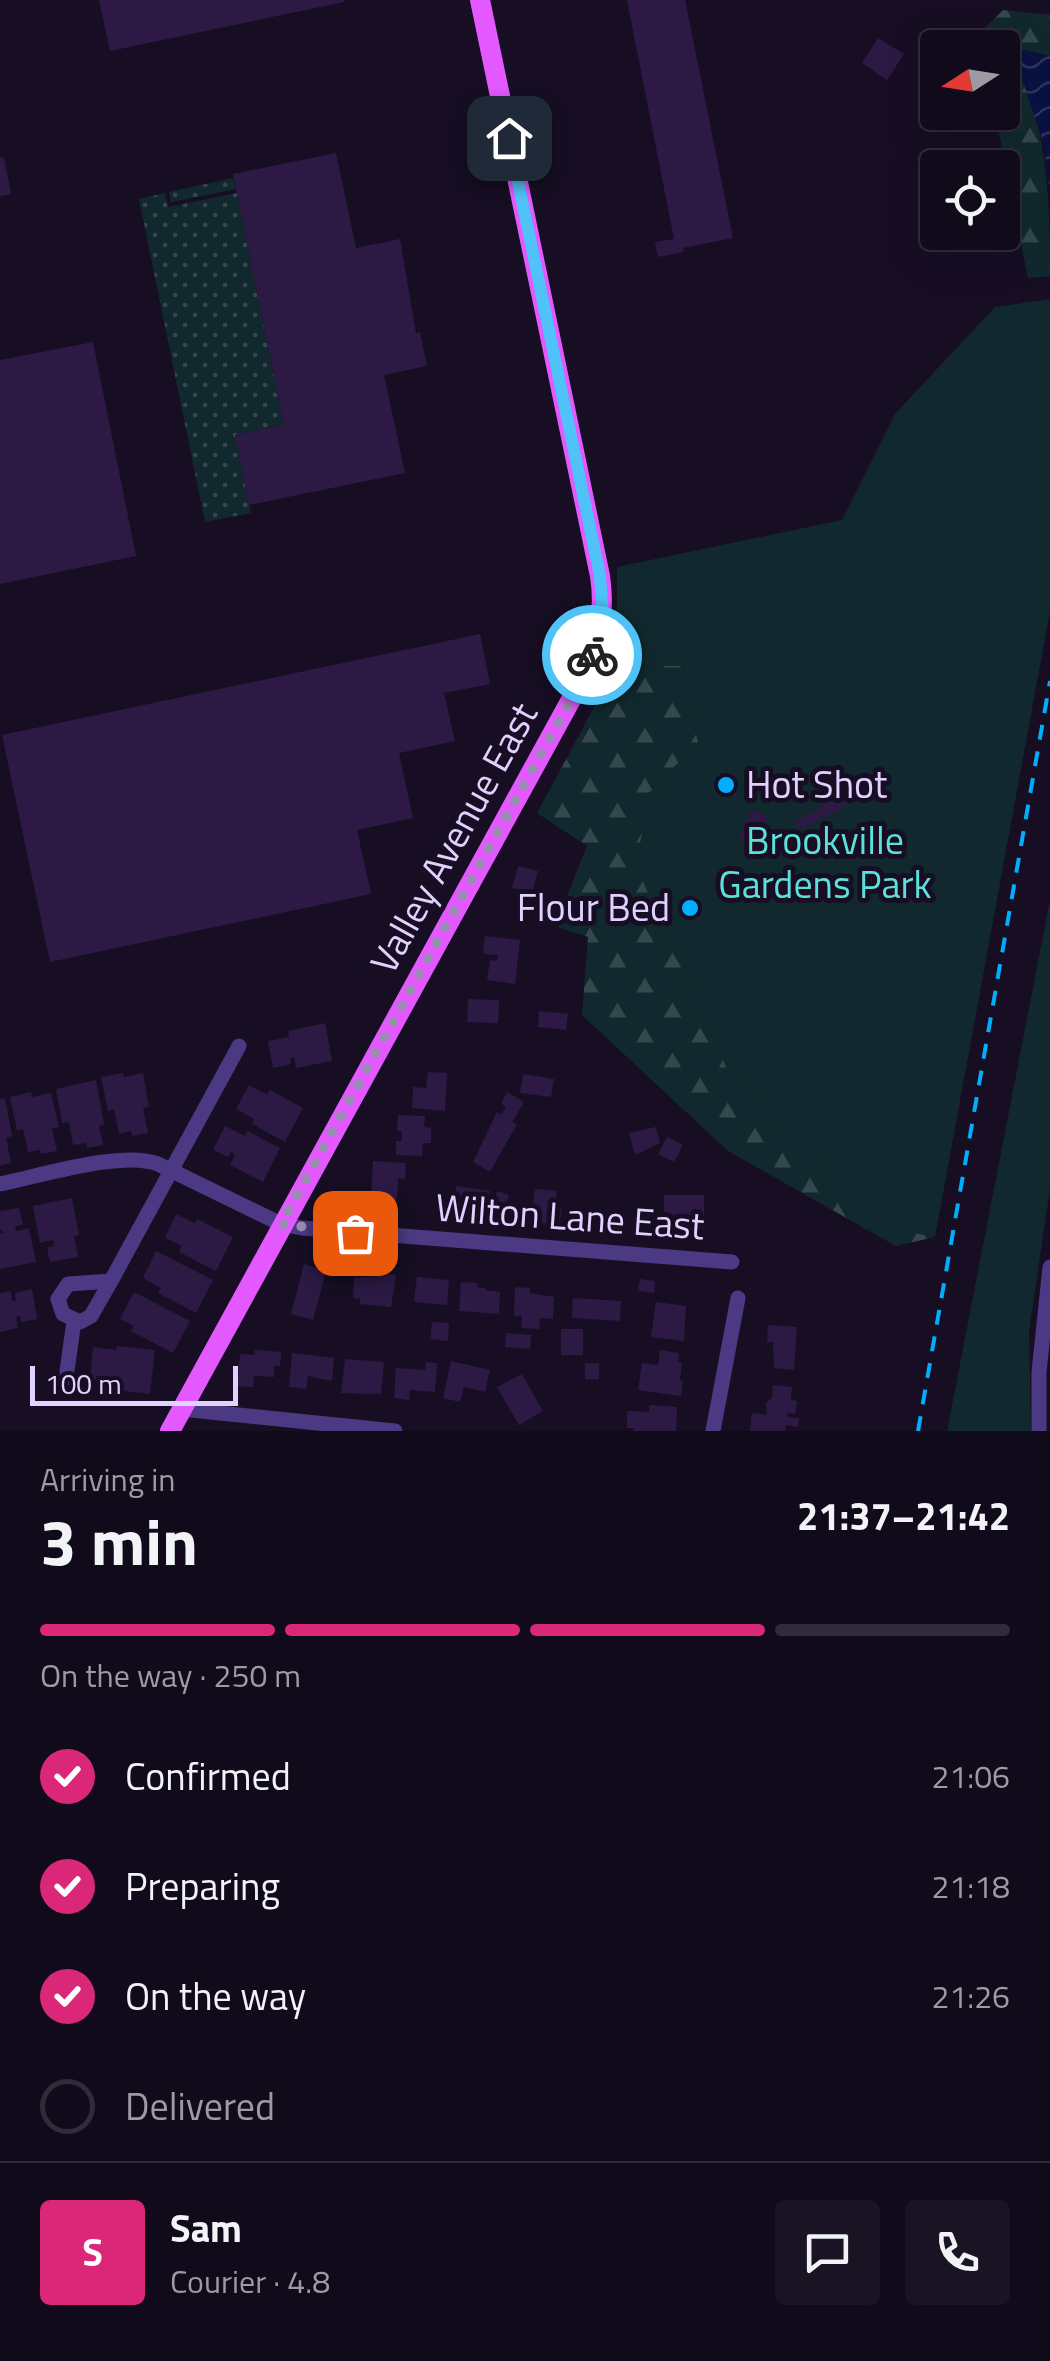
<!DOCTYPE html>
<html lang="en">
<head>
<meta charset="utf-8">
<style>
	body { margin:0; font-family:"Titillium Web",sans-serif; background:#1a1324; color:#f1f3f6; height:100vh; display:flex; flex-direction:column; font-size:38px; white-space:nowrap }
	* { box-sizing:border-box; margin:0 }
	p { font-size:32px; color:#9c9aa3 }
	.icon { flex:none; width:55px; height:55px; fill:none; stroke:currentColor; stroke-width:2; stroke-linecap:round; stroke-linejoin:round }
	.map { position:relative; height:1431px; overflow:hidden }
	.panel { display:flex; flex-direction:column; background:#110a1b; flex:1 }
	.panel>* { flex:none }
	.needle { width:65px; rotate:258deg }
	.fabs { position:absolute; left:920px; top:30px; display:grid; gap:20px }
	.fabs a { display:grid; place-items:center; width:100px; height:100px; border-radius:10px; background:#110a1b; box-shadow:0 10px 40px #0002,0 0 0 2px #302b3a; font-size:50px }
	.scale { position:absolute; left:30px; bottom:25px; width:208px; box-sizing:border-box; padding-left:10px; border:5px solid #e0d2ff; border-top:0; font-size:28px; line-height:35px; white-space:nowrap; color:#e0d2ff; -webkit-text-stroke:8px #170e24; paint-order:stroke }
	.pin { position:absolute; display:grid; place-items:center; width:85px; height:85px; color:#fff; margin:-42px; border-radius:20px; box-shadow:0 5px 15px #0006 }
	.courier { position:absolute; display:grid; place-items:center; width:100px; height:100px; margin:-50px; border:8px solid #4fc3f7; border-radius:50%; background:#fff; color:#222; box-shadow:0 2px 12px #0007 }
	.summary em { font-style:normal; font-weight:700 }
	.summary div { display:flex; flex-direction:column-reverse }
	.summary { display:flex; align-items:center; justify-content:space-between; height:170px; padding:0 40px }
	h1 { font-size:65px; font-weight:700; line-height:75px }
	.bar { display:grid; grid-template-columns:repeat(4,1fr); gap:15px 10px; align-content:center; height:120px; padding:0 40px }
	.bar i { height:12px; border-radius:8px; background:#302b3a }
	.bar .on { background:#db2777 }
	.bar p { grid-column:span 4 }
	.line { display:flex; align-items:center; gap:25px; padding:0 40px; border-top:2px solid #302b3a }
	.line div { flex:1 }
	.round { display:grid; place-items:center; flex:none; width:105px; height:105px; border-radius:10px; background:#1a1324 }
	ol { padding:0 40px; list-style:none }
	li { display:flex; align-items:center; gap:30px; height:110px }
	li p { margin-inline-start:auto }
	li .icon { padding:10px; border-radius:50%; background:#db2777; color:#fff; stroke-width:4 }
	li:last-child { color:#9c9aa3 }
	li i { width:55px; height:55px; border:5px solid #302b3a; border-radius:50% }
	.map>svg:first-child { display:block }
</style>
</head>
<body>
<div class="map">
<svg width="1050" height="1431" viewBox="0 0 1050 1431">
	<defs>
		<pattern id="grass-dots" width="8" height="8" patternUnits="userSpaceOnUse" patternTransform="scale(2.5)"><rect width="8" height="8" fill="#11292e"/><path d="M2 2h.1M6 6h.1" fill="none" stroke="#33474d" stroke-width="1.8" stroke-linecap="round"/></pattern>
		<pattern id="forest-firs" width="22" height="20" patternUnits="userSpaceOnUse" patternTransform="scale(2.5)"><rect width="22" height="20" fill="#11292e"/><path d="M5 1l3.5 6h-7zM16 11l3.5 6h-7z" fill="#33474d"/></pattern>
		<pattern id="water-waves" width="16" height="10" patternUnits="userSpaceOnUse" patternTransform="scale(2.5)"><rect width="16" height="10" fill="#091242"/><path d="M0 5q4-4 8 0t8 0" fill="none" stroke="#2d345e"/></pattern>
	</defs>
	<rect width="100%" height="100%" fill="#170e24"/>
	<g fill="url(#grass-dots)">
		<polygon points="233,178 236,189 171,202 169,192"/>
		<polygon points="165,193 168,207 237,193 284,425 235,435 251,513 205,522 139,199"/>
	</g>
	<g fill="url(#forest-firs)">
		<path d="M 1003,10 L 1050,15 L 1050,56 L 1024,50 L 1015,58 C 1048,128 1050,201 1050,276 L 1028,278 L 995,113 L 1002,112 L 1002,48 L 982,47 L 979,34 Z"/>
		<polygon points="617,665 681,665 699,742 650,793 730,1076 796,1136 885,1227 935,1237 896,1246 728,1151 582,1015 588,937 555,926 587,846 537,813"/>
	</g>
	<g fill="#11292e">
		<polygon points="1050,299 1050,611 935,1237 885,1227 796,1136 730,1076 636,866 649,793 698,742 681,666 617,665 617,567 842,520 895,414 995,307"/>
		<polygon points="1050,900 1050,1189 1029,1331 1031,1431 947,1431"/>
	</g>
	<polygon fill="url(#water-waves)" points="1023,50 1050,56 1050,192 1044,145 1015,58"/>
	<g fill="#2c1a45">
		<polygon points="99,0 344,0 344,2 110,51"/>
		<polygon points="627,0 685,0 733,238 683,248 684,252 658,257 655,242 674,239"/>
		<polygon points="878,38 904,54 887,80 862,63"/>
		<polygon points="336,153 356,248 400,239 416,333 420,332 427,366 384,375 405,473 249,505 235,435 284,425 233,174"/>
		<polygon points="4,157 11,194 0,196 0,158"/>
		<polygon points="93,342 136,556 0,584 0,360"/>
		<polygon points="480,634 490,684 444,693 455,741 399,753 413,818 357,830 371,894 50,962 2,735"/>
		<polygon points="727,776 734,788 725,795 717,782"/>
		<polygon points="855,784 860,792 838,811 800,829 795,821 822,807 820,804 829,799 831,802"/>
		<polygon points="751,810 768,816 754,847 738,838"/>
		<polygon points="518,866 538,871 532,893 512,888"/>
		<polygon points="485,936 520,940 515,984 487,980 490,960 497,961 498,955 483,954"/>
		<polygon points="468,999 499,1000 498,1023 467,1022"/>
		<polygon points="539,1011 568,1014 566,1030 538,1027"/>
		<polygon points="325,1023 332,1061 296,1068 294,1057 290,1058 291,1064 273,1068 268,1041 289,1037 288,1031"/>
		<polygon points="428,1072 447,1073 445,1111 412,1108 413,1087 426,1088"/>
		<polygon points="123,1073 124,1077 143,1073 149,1107 143,1108 148,1133 132,1136 131,1131 119,1134 114,1109 108,1111 101,1077"/>
		<polygon points="523,1074 554,1079 551,1097 520,1093"/>
		<polygon points="96,1080 104,1124 99,1126 103,1145 87,1148 86,1143 73,1145 69,1122 62,1123 56,1089"/>
		<polygon points="249,1085 267,1095 270,1090 303,1108 285,1142 252,1124 254,1119 236,1109"/>
		<polygon points="31,1092 32,1097 51,1093 59,1127 52,1128 57,1151 41,1154 40,1150 28,1152 23,1129 17,1130 10,1097"/>
		<polygon points="507,1092 524,1102 512,1122 517,1124 490,1172 473,1162 497,1112 501,1115 506,1107 501,1103"/>
		<polygon points="5,1098 12,1136 6,1138 11,1163 0,1166 0,1099"/>
		<polygon points="398,1115 425,1116 424,1127 431,1128 431,1143 423,1143 422,1156 396,1155 396,1141 402,1141 402,1131 397,1131"/>
		<polygon points="225,1126 245,1136 247,1131 280,1148 263,1182 230,1165 235,1155 231,1152 228,1157 213,1150"/>
		<polygon points="656,1127 660,1143 635,1155 629,1133"/>
		<polygon points="667,1137 683,1145 674,1162 658,1154"/>
		<polygon points="373,1161 406,1163 405,1179 398,1178 397,1200 371,1199"/>
		<polygon points="456,1186 490,1191 488,1209 482,1208 481,1213 465,1210 465,1205 454,1203"/>
		<polygon points="535,1189 557,1191 555,1207 561,1208 560,1223 532,1223 532,1220 524,1219 525,1203 533,1204"/>
		<polygon points="497,1191 509,1195 503,1213 491,1209"/>
		<polygon points="664,1195 704,1195 704,1229 682,1229 682,1215 664,1216"/>
		<polygon points="72,1198 79,1235 74,1236 78,1257 50,1262 47,1247 54,1246 53,1240 40,1243 33,1206"/>
		<polygon points="19,1208 23,1225 15,1226 16,1231 29,1228 36,1262 0,1269 0,1234 4,1233 0,1229 0,1211"/>
		<polygon points="176,1214 195,1223 197,1219 233,1237 216,1271 179,1252 182,1246 165,1238"/>
		<polygon points="156,1251 213,1280 196,1313 158,1293 161,1288 143,1278"/>
		<polygon points="304,1264 326,1271 313,1320 291,1314"/>
		<polygon points="376,1273 396,1275 391,1307 360,1304 360,1299 353,1298 354,1278 376,1276"/>
		<polygon points="417,1277 449,1280 447,1305 414,1302"/>
		<polygon points="640,1279 655,1281 654,1293 638,1291"/>
		<polygon points="461,1282 477,1283 477,1287 485,1288 485,1290 500,1292 499,1314 459,1311"/>
		<polygon points="515,1287 530,1288 530,1293 554,1297 553,1319 540,1318 539,1329 521,1328 522,1316 514,1316"/>
		<polygon points="32,1289 37,1319 21,1322 20,1316 16,1317 18,1328 0,1332 0,1293 11,1291 12,1301 16,1300 15,1293"/>
		<polygon points="134,1292 190,1321 173,1353 131,1331 134,1326 120,1319"/>
		<polygon points="573,1298 621,1301 620,1321 572,1318"/>
		<polygon points="656,1302 686,1306 684,1341 651,1337"/>
		<polygon points="432,1322 449,1323 448,1341 430,1339"/>
		<polygon points="768,1325 797,1327 794,1370 774,1368 773,1342 767,1342"/>
		<rect x="561" y="1329" width="22" height="26"/>
		<polygon points="506,1333 531,1335 530,1349 505,1347"/>
		<polygon points="117,1346 155,1350 150,1394 108,1389 109,1381 90,1379 93,1347 116,1350"/>
		<polygon points="255,1350 281,1352 280,1366 274,1366 274,1377 254,1376 253,1387 237,1386 240,1354 254,1355"/>
		<polygon points="660,1350 679,1353 678,1362 682,1363 680,1380 683,1381 681,1396 638,1390 642,1363 658,1365"/>
		<polygon points="292,1353 334,1358 332,1381 308,1376 306,1389 289,1387"/>
		<polygon points="345,1359 384,1362 381,1394 341,1393"/>
		<polygon points="451,1361 490,1370 485,1392 464,1387 460,1402 443,1398"/>
		<polygon points="426,1362 437,1363 435,1392 410,1390 409,1400 394,1398 396,1368 425,1370"/>
		<rect x="585" y="1363" width="14" height="16"/>
		<polygon points="522,1374 543,1411 519,1425 497,1387"/>
		<polygon points="773,1385 792,1387 791,1400 797,1401 795,1414 788,1413 787,1417 799,1418 798,1427 786,1425 785,1431 750,1431 752,1413 767,1415 766,1403 772,1397"/>
		<polygon points="649,1405 677,1407 676,1431 634,1431 634,1428 627,1428 627,1411 649,1412"/>
	</g>
	<g fill="none" stroke-linecap="round" stroke-linejoin="round">
		<g stroke="#4c3984" stroke-width="15">
			<path d="M 0,1184 C 40,1176 122,1150 158,1164 L 281,1224 L 302,1228 L 732,1262"/>
			<polyline points="111,1281 68,1284 58,1299 63,1314 80,1322 91,1316 111,1281 239,1046"/>
			<polyline points="66,1378 74,1321"/>
			<polyline points="181,1409 395,1431"/>
			<polyline points="713,1431 738,1298"/>
			<polyline points="1039,1431 1039,1372 1050,1267"/>
		</g>
		<path stroke="#e459ff" stroke-width="20" d="M 170,1431 L 573,696 C 594,655 607,622 600,576 L 480,0"/>
		<polyline stroke="#00aefd" stroke-width="4" stroke-dasharray="15 12" stroke-linecap="butt" points="918,1431 1050,681"/>
	</g>
	<g fill="none" stroke-linecap="round" stroke-linejoin="round">
		<polyline stroke="#9a8db2" stroke-width="10" stroke-dasharray="0 18" points="355,1233 281,1224 573,696 592,655"/>
		<polyline stroke="#4fc3f7" stroke-width="12" points="509,138 600,576 603,618 592,655"/>
	</g>
	<g fill="#00aefd" stroke="#170e24" stroke-width="4">
		<circle cx="726" cy="785" r="10"/>
		<circle cx="690" cy="908" r="10"/>
	</g>
	<g text-anchor="middle" stroke-width="10" stroke-linejoin="round" paint-order="stroke">
		<g font-size="38" fill="#e0d2ff" stroke="#170e24" text-anchor="start">
			<text x="746" y="798">Hot Shot</text>
			<text x="670" y="921" text-anchor="end">Flour Bed</text>
		</g>
		<g font-size="38" fill="#e0d2ff" stroke="#170e24">
			<text transform="translate(454 838) rotate(-61)" y="13">Valley Avenue East</text>
			<text transform="translate(570 1217) rotate(4)" y="13">Wilton Lane East</text>
		</g>
		<g font-size="38" fill="#5ce0db" stroke="#170e24">
			<text x="825" y="854">Brookville<tspan x="825" dy="44">Gardens Park</tspan></text>
		</g>
	</g>
</svg>
<div class="fabs">
<a><svg class="needle" viewBox="-14 -14 28 28"><path d="M0-13l5 13h-10z" fill="#e53935"/><path d="M0 13l5-13h-10z" fill="#9c9aa3"/></svg></a>
<a><svg class="icon" aria-label="locate" viewBox="0 0 24 24"><circle cx="12" cy="12" r="6"/><path d="M12 2v4M12 18v4M2 12h4M18 12h4"/></svg></a>
</div>
<div class="scale">100 m</div>
<div class="pin" style="left:355px;top:1233px;background:#ea580c"><svg class="icon" aria-label="bag" viewBox="0 0 24 24"><path d="M5 8h14l-1 12H6zM9 8a3 3 0 0 1 6 0"/></svg></div>
<div class="pin" style="left:509px;top:138px;background:#1f2937"><svg class="icon" aria-label="home" viewBox="0 0 24 24"><path d="M3 11l9-7 9 7M6 9v11h12V9"/></svg></div>
<div class="courier" style="left:592px;top:655px"><svg class="icon" aria-label="bike" viewBox="0 0 24 24"><circle cx="6" cy="16" r="4"/><circle cx="18" cy="16" r="4"/><path d="M6 16l4-8h5l3 8M10 8l3 8H6M13 5h3"/></svg></div>
</div>
<section class="panel">
<div class="summary"><div><h1>3 min</h1><p>Arriving in</p></div><em>21:37–21:42</em></div>
<div class="bar"><i class="on"></i><i class="on"></i><i class="on"></i><i></i><p>On the way · 250 m</p></div>
<ol>
<li><svg class="icon" aria-label="check" viewBox="0 0 24 24"><path d="M5 12l5 5 9-10"/></svg>Confirmed<p>21:06</p></li>
<li><svg class="icon" aria-label="check" viewBox="0 0 24 24"><path d="M5 12l5 5 9-10"/></svg>Preparing<p>21:18</p></li>
<li><svg class="icon" aria-label="check" viewBox="0 0 24 24"><path d="M5 12l5 5 9-10"/></svg>On the way<p>21:26</p></li>
<li><i></i>Delivered</li>
</ol>
<div class="line" style="height:180px"><b class="round" style="background:#db2777;color:#fff">S</b><div><b>Sam</b><p>Courier · 4.8</p></div><a class="round"><svg class="icon" aria-label="chat" viewBox="0 0 24 24"><path d="M4 5h16v11H9l-5 4z"/></svg></a><a class="round"><svg class="icon" aria-label="phone" viewBox="0 0 24 24"><path d="M5 4h4l2 5-3 2q2 4 5 5l2-3 5 2v4C11 20 4 13 5 4z"/></svg></a></div>
</section>
</body>
</html>
